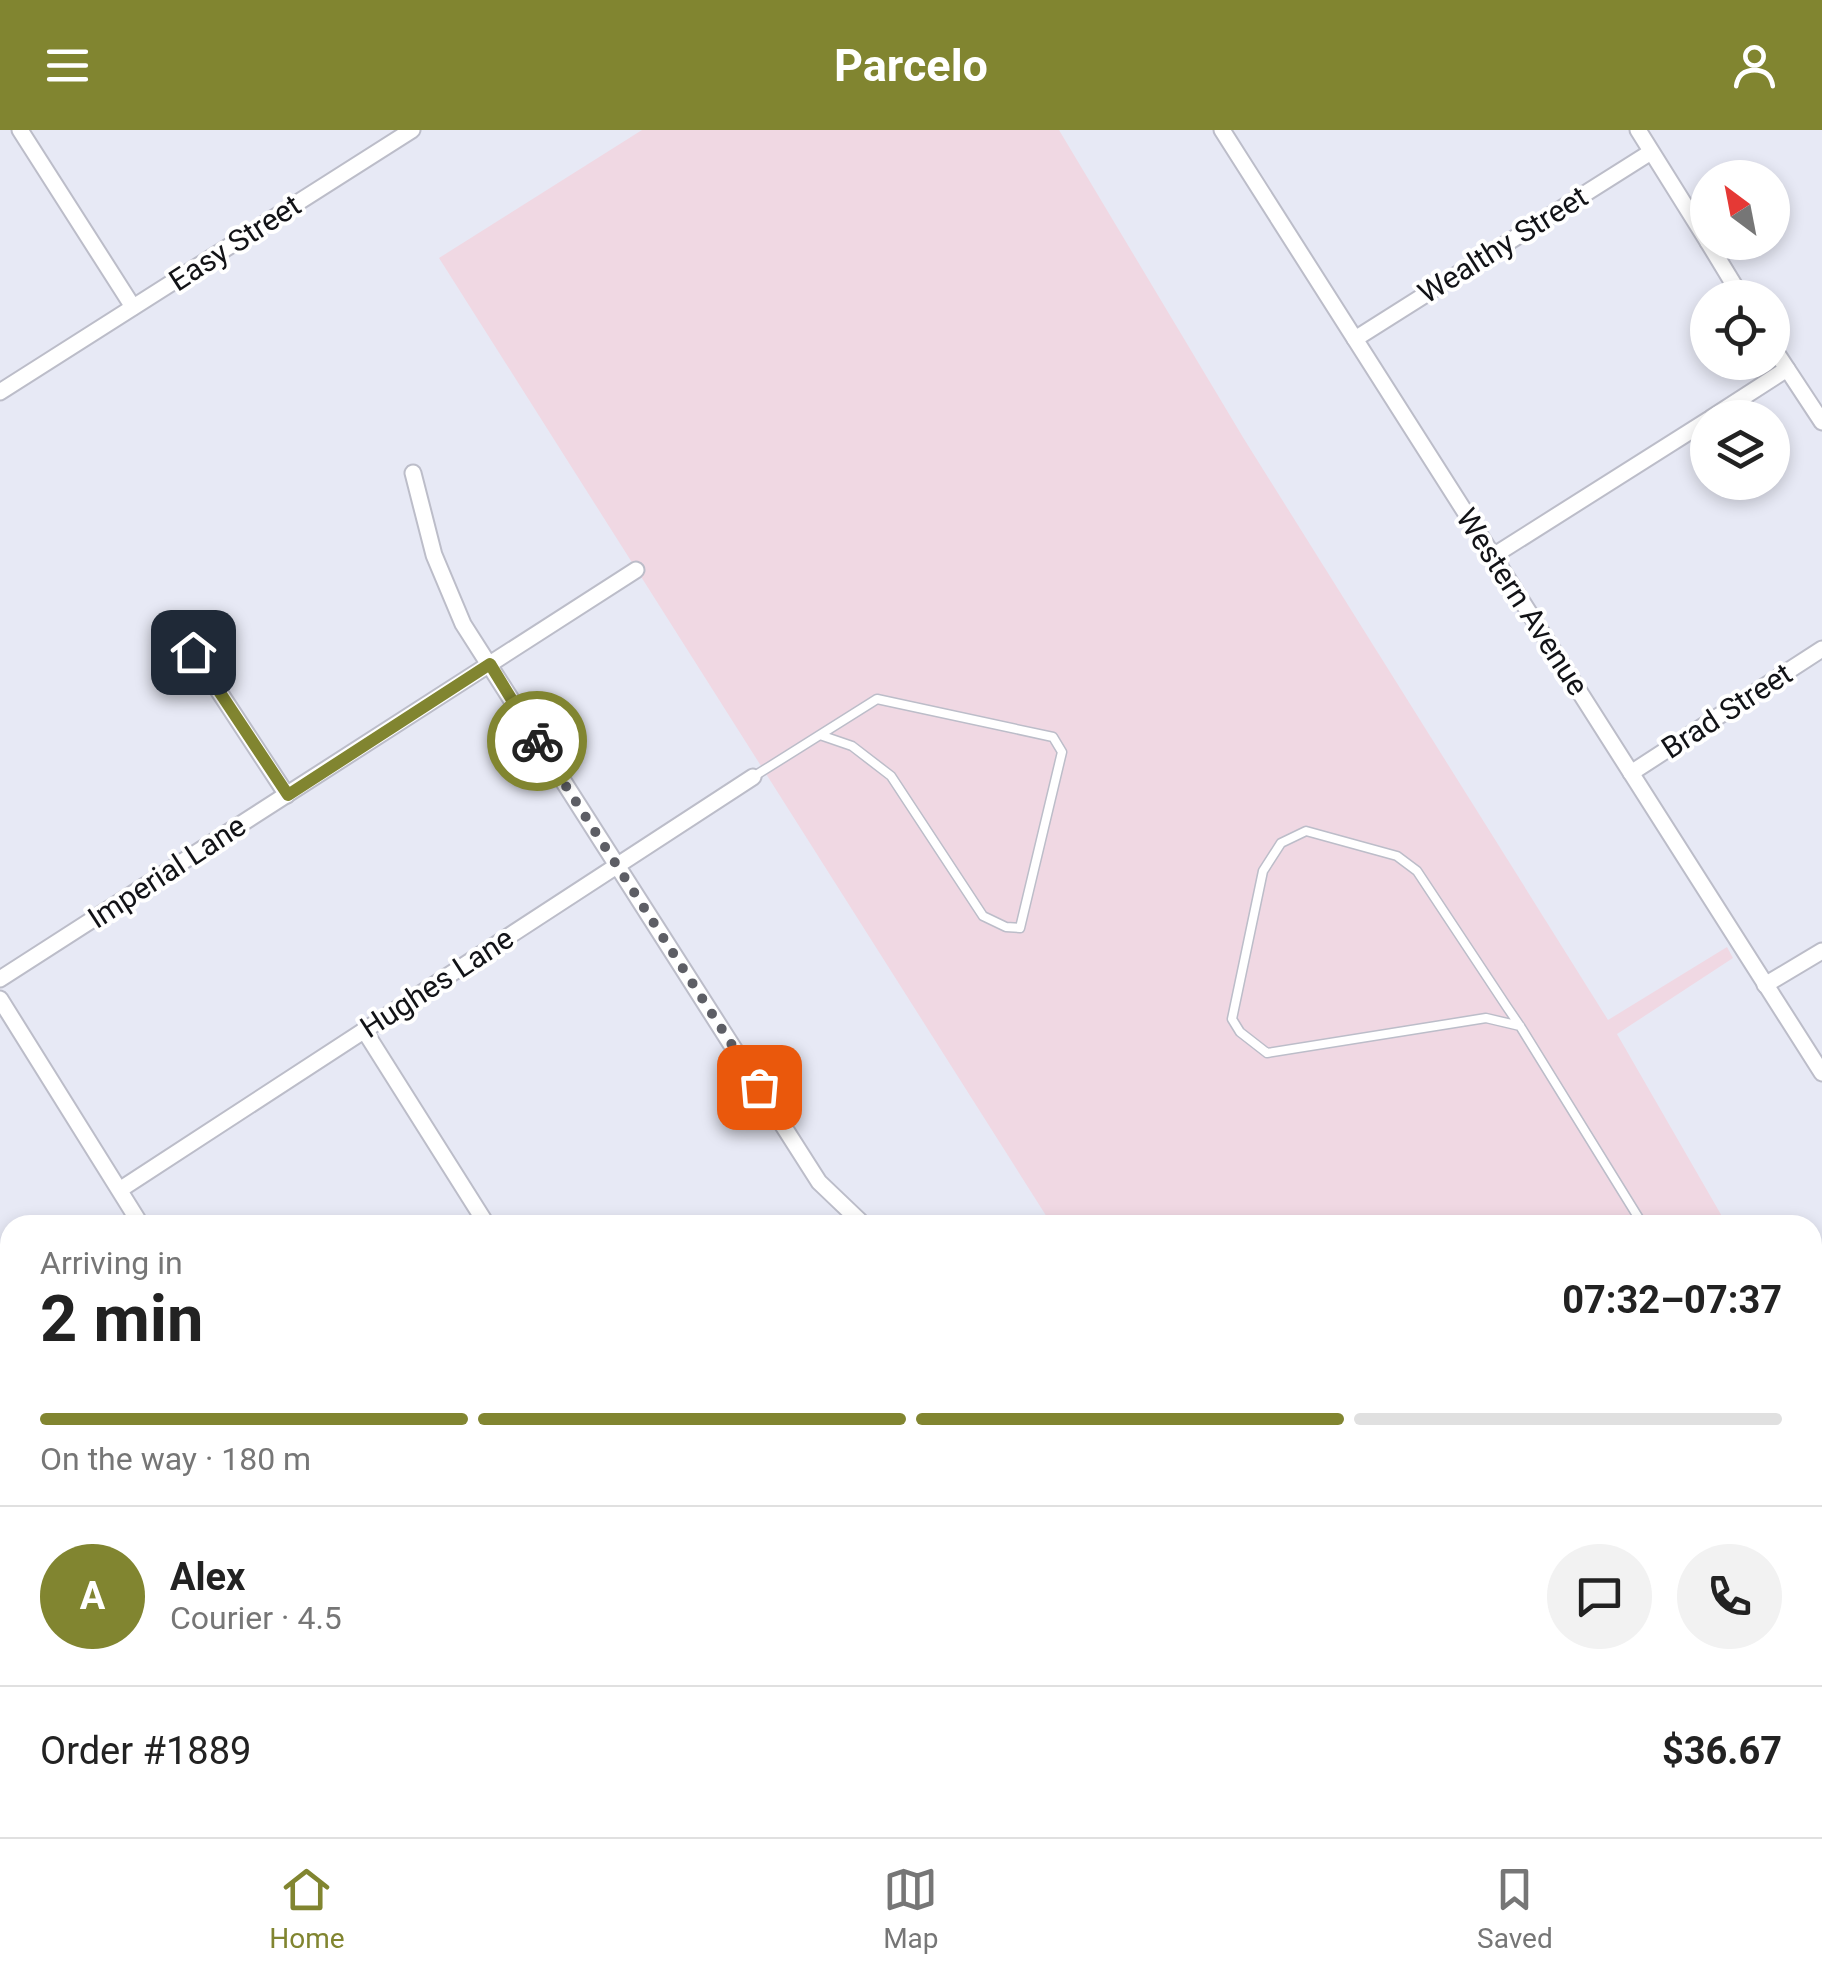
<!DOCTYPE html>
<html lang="en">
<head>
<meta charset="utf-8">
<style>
	body { margin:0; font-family:Roboto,sans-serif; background:#f2f2f2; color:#222; height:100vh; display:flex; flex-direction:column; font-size:38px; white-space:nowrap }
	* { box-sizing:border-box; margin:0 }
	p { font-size:32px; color:#767676 }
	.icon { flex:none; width:55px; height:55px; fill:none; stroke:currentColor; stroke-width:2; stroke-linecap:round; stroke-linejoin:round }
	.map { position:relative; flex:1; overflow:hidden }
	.sheet { position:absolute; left:0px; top:1085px; width:1822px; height:622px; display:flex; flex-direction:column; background:#fff; border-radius:30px 30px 0 0; box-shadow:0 5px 15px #0003 }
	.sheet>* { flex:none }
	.needle { width:65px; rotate:328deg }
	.buttons { position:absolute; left:1690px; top:30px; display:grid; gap:20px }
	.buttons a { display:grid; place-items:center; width:100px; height:100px; border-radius:50%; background:#fff; box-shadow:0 5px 15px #0003; font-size:50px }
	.pin { position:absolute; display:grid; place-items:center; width:85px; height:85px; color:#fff; margin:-42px; border-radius:20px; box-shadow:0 5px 15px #0006 }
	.courier { position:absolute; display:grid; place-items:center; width:100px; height:100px; margin:-50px; border:8px solid #818530; border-radius:50%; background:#fff; color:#222; box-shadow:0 2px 12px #0007 }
	.overview em { font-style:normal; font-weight:700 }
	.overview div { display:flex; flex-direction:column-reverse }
	.overview { display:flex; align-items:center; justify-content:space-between; height:170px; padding:0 40px }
	h1 { font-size:65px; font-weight:700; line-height:75px }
	.bar { display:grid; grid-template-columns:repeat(4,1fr); gap:15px 10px; align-content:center; height:120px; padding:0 40px }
	.bar i { height:12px; border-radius:8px; background:#e0e0e0 }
	.bar .active { background:#818530 }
	.bar p { grid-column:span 4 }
	.line { display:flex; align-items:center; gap:25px; padding:0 40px; border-top:2px solid #e0e0e0 }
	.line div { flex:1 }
	.round { display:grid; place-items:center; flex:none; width:105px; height:105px; border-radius:52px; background:#f2f2f2 }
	header { display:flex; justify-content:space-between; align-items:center; height:130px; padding:0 40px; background:#818530; color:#fff; font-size:45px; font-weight:700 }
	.tab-bar { display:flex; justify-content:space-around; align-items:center; height:140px; border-top:2px solid #e0e0e0; background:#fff; font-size:28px; color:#767676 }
	.tab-bar a { display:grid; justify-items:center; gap:5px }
	.tab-bar .active { color:#818530 }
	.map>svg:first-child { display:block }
</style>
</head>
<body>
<header><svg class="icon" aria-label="menu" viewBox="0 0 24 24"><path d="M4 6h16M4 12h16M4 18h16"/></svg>Parcelo<svg class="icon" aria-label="person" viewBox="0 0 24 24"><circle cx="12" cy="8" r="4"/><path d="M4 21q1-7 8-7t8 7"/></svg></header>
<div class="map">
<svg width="1822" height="1707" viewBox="0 0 1822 1707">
	<rect width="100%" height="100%" fill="#e7e9f5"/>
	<polygon fill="#f0d8e3" points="642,0 1059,0 1244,309 1608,890 1727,817 1733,828 1617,904 1727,1095 1052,1095 439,128"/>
	<g fill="#c4e5ac">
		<polygon points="0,1145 10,1163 10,1698 29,1698 14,1707 0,1707"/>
		<polygon points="1816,1227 1822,1236 1822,1369 1812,1354"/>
	</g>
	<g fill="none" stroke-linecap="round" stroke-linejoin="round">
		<g stroke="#bcbdc9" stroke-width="11">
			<g id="service">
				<polyline points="753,647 877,569 1053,607 1062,622 1020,798 1006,797 983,786 891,646 852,616 820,605"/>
				<polyline points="1520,896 1486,888 1267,923 1240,902 1232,889 1263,741 1281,713 1306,701 1397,726 1417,741 1507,877 1520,896 1643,1095"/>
			</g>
		</g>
		<g stroke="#bcbdc9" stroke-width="19">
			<g id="minor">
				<polyline points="20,0 133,177"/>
				<polyline points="1222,0 1822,943"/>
				<polyline points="1638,0 1708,112"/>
				<polyline points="1708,112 1742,168"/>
				<polyline points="1355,209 1651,22"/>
				<polyline points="1772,216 1822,292"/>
				<polyline points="0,262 412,0"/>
				<polyline points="1711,288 1787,239"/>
				<polyline points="413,343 434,425 463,494 819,1052 864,1095"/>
				<polyline points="1493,426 1708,290"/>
				<polyline points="174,493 287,665"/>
				<polyline points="1631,643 1822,519"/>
				<polyline points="0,849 636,440"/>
				<polyline points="1765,855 1822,821"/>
				<polyline points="0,869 141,1095"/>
				<polyline points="364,900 487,1095"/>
				<polyline points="121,1059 753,647"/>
				<polyline points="509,1698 513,1707"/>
				<polyline points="1303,1698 1309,1707"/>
				<polyline points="316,1707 329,1698"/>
				<polyline points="614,1707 626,1698"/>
				<polyline points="1819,1707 1822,1704"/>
			</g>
		</g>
		<g stroke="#bcbdc9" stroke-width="24">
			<g id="secondary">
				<polyline points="1812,1206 1822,1199"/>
				<polyline points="1142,1707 1155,1698"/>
			</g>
		</g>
		<use href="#service" stroke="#fff" stroke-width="8"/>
		<use href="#minor" stroke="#fff" stroke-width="15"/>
		<use href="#secondary" stroke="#fff" stroke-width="20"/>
	</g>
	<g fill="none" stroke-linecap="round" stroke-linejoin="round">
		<polyline stroke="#5d5e65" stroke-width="10" stroke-dasharray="0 18" points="537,611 759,957"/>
		<polyline stroke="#818530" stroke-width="12" points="193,522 288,665 490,534 537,611"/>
	</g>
	<g text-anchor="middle" stroke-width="8" stroke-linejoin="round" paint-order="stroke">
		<g font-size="30" fill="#121317" stroke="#fff">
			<text transform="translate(235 113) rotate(-33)" y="10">Easy Street</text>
			<text transform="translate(1503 115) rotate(-32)" y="10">Wealthy Street</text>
			<text transform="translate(1522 472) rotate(57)" y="10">Western Avenue</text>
			<text transform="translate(1727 581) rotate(-33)" y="10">Brad Street</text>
			<text transform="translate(167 742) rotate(-33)" y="10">Imperial Lane</text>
			<text transform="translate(437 853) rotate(-33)" y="10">Hughes Lane</text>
		</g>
	</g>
</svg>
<div class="buttons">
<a><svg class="needle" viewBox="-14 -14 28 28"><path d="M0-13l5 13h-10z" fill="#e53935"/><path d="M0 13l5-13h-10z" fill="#767676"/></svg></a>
<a><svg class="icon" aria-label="locate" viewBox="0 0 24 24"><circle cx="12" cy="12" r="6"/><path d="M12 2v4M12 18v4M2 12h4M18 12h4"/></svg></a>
<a><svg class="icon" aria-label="layers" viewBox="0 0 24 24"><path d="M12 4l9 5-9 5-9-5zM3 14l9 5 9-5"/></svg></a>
</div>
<div class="pin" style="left:759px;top:957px;background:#ea580c"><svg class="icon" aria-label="bag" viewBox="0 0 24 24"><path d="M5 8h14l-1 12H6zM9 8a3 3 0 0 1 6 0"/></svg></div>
<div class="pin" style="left:193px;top:522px;background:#1f2937"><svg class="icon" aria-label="home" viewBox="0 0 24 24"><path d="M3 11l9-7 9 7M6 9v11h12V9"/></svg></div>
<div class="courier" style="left:537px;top:611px"><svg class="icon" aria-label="bike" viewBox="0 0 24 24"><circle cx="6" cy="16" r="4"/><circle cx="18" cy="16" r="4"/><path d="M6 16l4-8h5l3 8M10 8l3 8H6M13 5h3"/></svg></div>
<section class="sheet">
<div class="overview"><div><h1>2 min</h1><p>Arriving in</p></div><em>07:32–07:37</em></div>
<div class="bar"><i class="active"></i><i class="active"></i><i class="active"></i><i></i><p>On the way · 180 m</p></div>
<div class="line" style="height:180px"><b class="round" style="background:#818530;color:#fff">A</b><div><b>Alex</b><p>Courier · 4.5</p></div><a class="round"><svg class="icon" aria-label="chat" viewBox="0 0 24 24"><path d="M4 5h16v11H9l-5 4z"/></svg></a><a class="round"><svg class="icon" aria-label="phone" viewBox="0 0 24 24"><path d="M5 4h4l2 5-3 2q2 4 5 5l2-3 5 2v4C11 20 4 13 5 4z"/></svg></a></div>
<div class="line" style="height:130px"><div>Order #1889</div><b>$36.67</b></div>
</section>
</div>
<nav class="tab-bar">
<a class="active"><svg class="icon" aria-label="home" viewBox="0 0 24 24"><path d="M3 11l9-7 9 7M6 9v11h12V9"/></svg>Home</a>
<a><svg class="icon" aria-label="map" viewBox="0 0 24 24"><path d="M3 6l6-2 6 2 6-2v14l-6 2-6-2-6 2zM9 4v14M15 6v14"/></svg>Map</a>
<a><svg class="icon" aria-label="saved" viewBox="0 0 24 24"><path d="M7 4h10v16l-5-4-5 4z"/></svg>Saved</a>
</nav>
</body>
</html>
